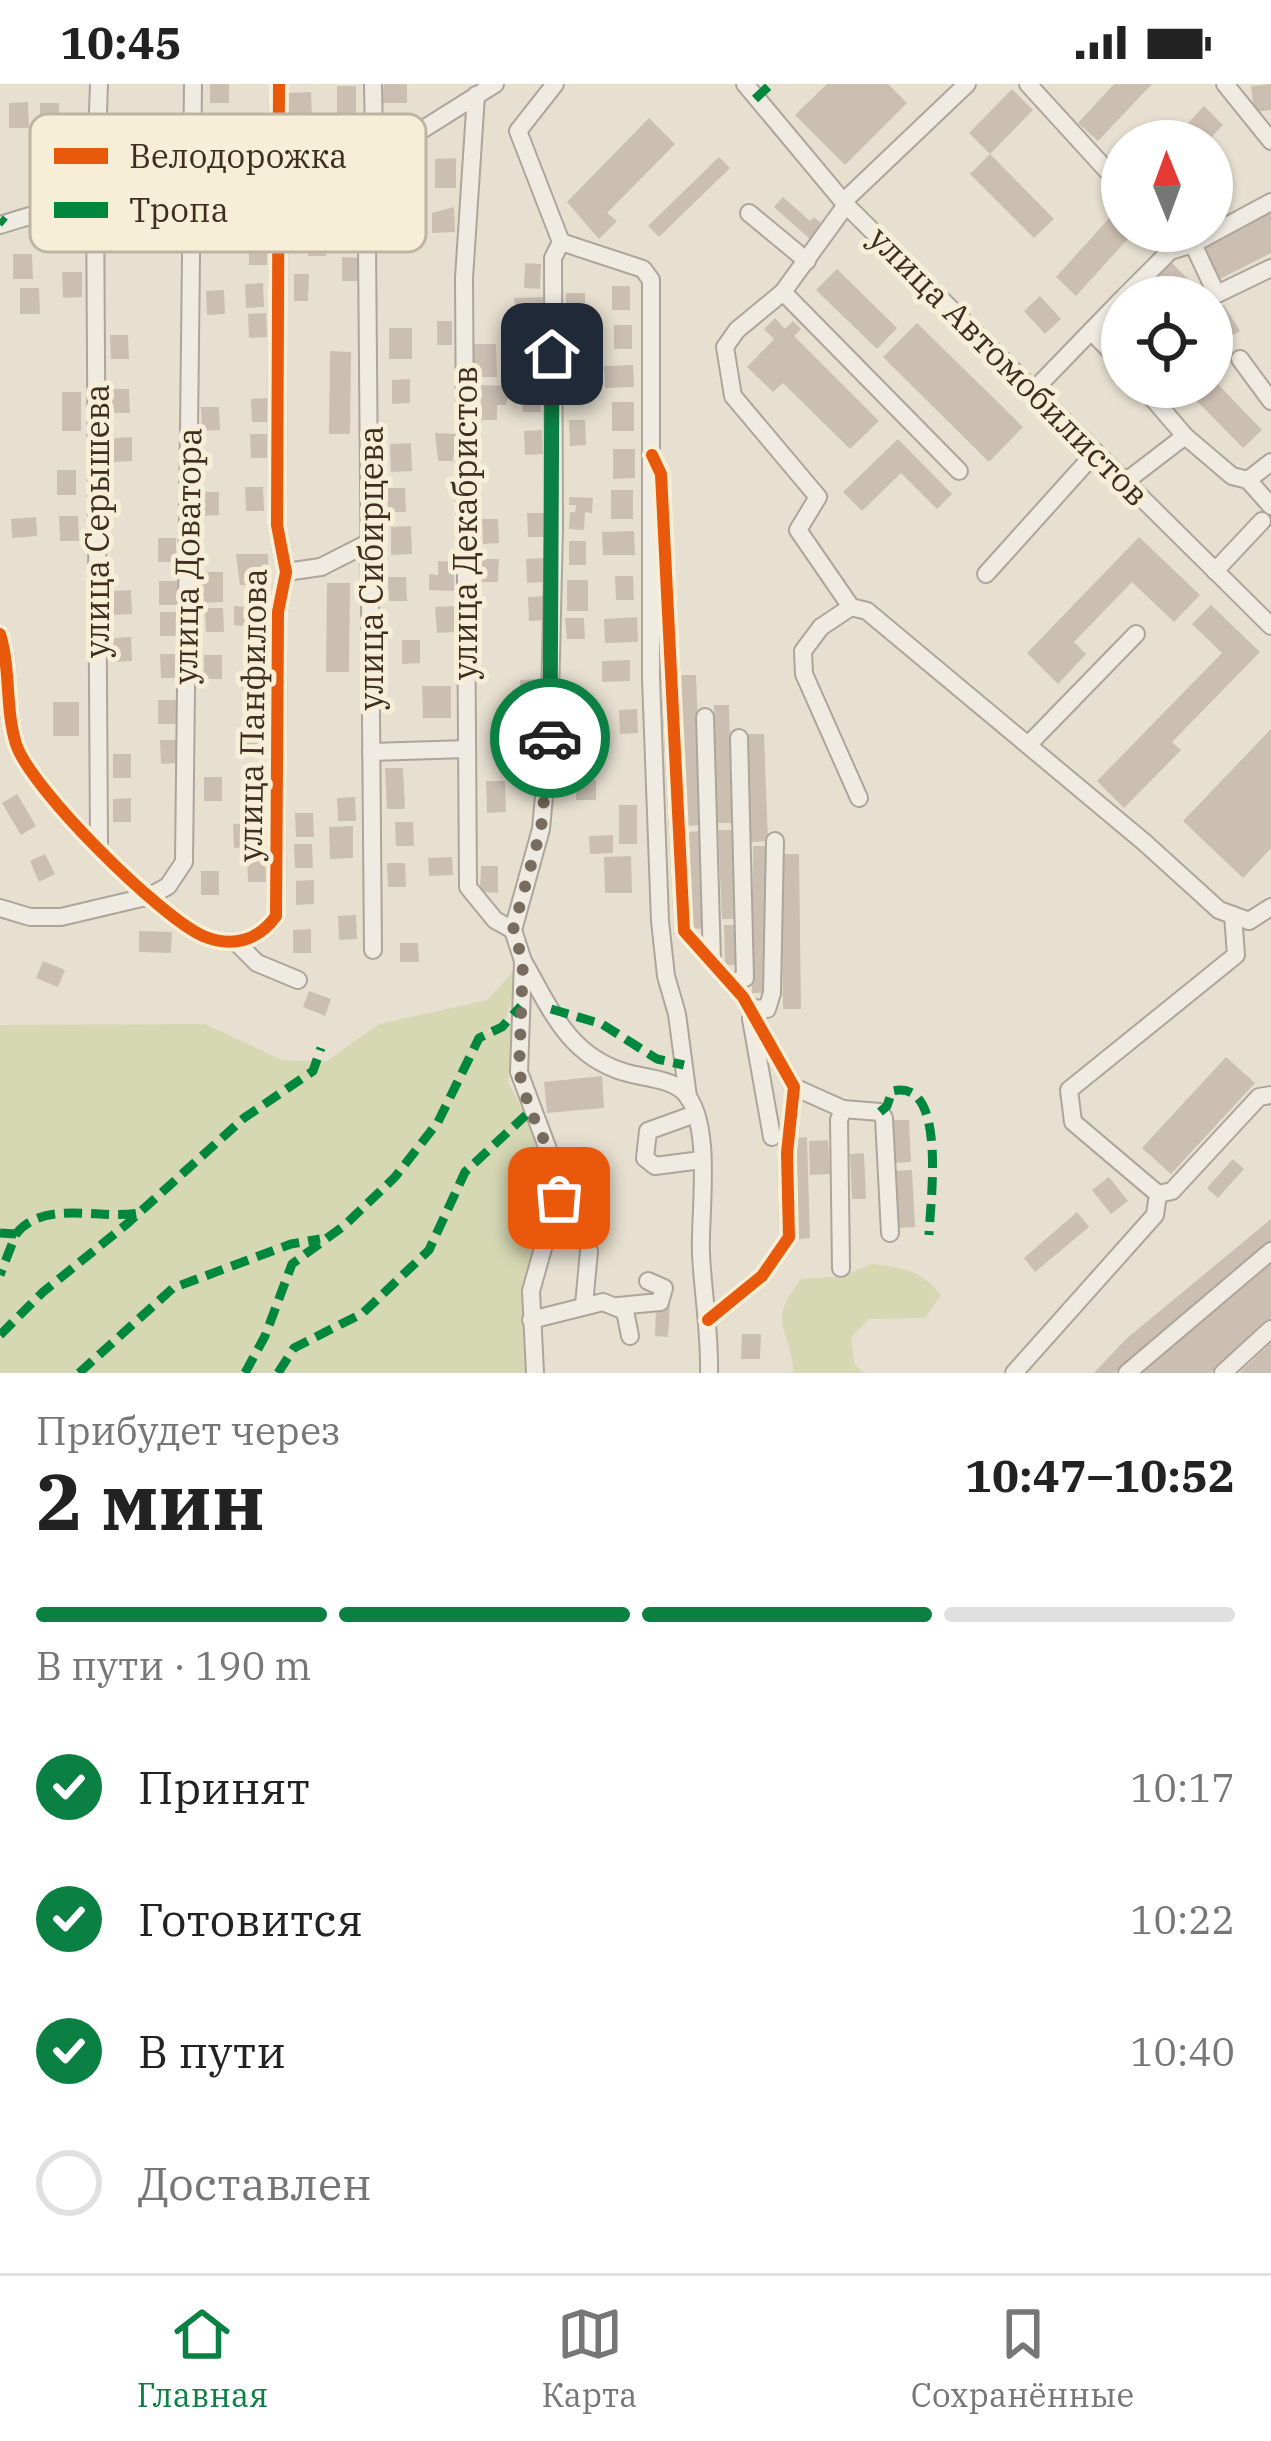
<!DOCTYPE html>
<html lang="ru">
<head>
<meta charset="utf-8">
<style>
	body { margin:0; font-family:"IBM Plex Serif",serif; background:#f6f6f6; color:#222; height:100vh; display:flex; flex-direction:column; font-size:45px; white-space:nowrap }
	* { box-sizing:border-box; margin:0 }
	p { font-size:39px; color:#767676 }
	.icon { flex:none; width:66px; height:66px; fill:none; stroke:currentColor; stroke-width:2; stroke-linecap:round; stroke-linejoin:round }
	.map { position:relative; height:1289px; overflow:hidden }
	.side { display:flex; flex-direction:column; background:#fff; flex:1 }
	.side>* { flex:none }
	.needle { width:78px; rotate:359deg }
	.controls { position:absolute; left:1101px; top:36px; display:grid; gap:24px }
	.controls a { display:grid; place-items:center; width:132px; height:132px; border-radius:50%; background:#fff; box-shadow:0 3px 9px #0004; font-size:60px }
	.pin { position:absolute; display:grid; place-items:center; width:102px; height:102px; color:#fff; margin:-51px; border-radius:24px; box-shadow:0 6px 18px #0006 }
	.courier { position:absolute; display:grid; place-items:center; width:120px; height:120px; margin:-60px; border:9px solid #0b8043; border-radius:50%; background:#fff; color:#222; box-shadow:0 3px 15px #0007 }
	.overview em { font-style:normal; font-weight:700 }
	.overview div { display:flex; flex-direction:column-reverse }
	.overview { display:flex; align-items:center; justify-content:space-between; height:204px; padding:0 36px }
	h1 { font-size:78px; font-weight:700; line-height:90px }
	.bar { display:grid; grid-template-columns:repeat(4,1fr); gap:18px 12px; align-content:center; height:144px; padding:0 36px }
	.bar i { height:15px; border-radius:9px; background:#e0e0e0 }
	.bar .on { background:#0b8043 }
	.bar p { grid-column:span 4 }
	ol { padding:0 36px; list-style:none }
	li { display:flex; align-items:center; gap:36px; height:132px }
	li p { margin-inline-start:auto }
	li .icon { padding:12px; border-radius:50%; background:#0b8043; color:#fff; stroke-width:4 }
	li:last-child { color:#767676 }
	li i { width:66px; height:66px; border:6px solid #e0e0e0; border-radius:50% }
	.status { display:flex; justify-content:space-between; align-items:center; height:84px; padding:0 60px; background:#fff; direction:ltr }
	.status svg { height:33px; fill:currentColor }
	.dock { display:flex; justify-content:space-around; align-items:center; height:168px; border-top:3px solid #e0e0e0; background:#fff; font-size:33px; color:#767676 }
	.dock a { display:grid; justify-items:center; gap:6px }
	.dock .on { color:#0b8043 }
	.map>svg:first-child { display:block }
</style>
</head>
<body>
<div class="status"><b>10:45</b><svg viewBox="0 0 49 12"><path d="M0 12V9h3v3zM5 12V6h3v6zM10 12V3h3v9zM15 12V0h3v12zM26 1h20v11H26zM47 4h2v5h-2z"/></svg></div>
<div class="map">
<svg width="1271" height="1289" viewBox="0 0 1271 1289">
	<rect width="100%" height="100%" fill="#e7e0d1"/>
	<g fill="#d6d7b3">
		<polygon points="523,877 506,934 486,949 510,941 513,947 508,998 544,1067 556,1103 525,1205 523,1228 530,1289 0,1289 0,941 205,940 282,976 327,977 379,940 487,916"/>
		<path d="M 871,1180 C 903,1183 920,1186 941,1211 L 925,1234 L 869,1235 L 851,1253 L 855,1281 L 865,1289 L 794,1289 C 789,1240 766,1240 801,1195 L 844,1192 Z"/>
	</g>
	<g fill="#cbbfb2">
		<rect x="210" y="0" width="19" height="19"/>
		<polygon points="384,0 407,0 407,19 382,19"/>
		<polygon points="827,0 888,0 907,19 845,81 795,31"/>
		<polygon points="1114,0 1152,0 1098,57 1078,39"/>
		<polygon points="1271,0 1271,26 1254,28 1251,2"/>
		<rect x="337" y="2" width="19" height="41"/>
		<polygon points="1012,5 1033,26 990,70 969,49"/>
		<polygon points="311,8 312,33 287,33 287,9"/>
		<polygon points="28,18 29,44 9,44 9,19"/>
		<polygon points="40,19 59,19 60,45 40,45"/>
		<polygon points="1204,22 1223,41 1208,57 1171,57"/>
		<polygon points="247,29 266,29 266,54 247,55"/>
		<polygon points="649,34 675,60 607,129 617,137 599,155 567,118"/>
		<polygon points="990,70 1054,135 1034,154 970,90"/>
		<polygon points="719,73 730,84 659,153 648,142"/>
		<polygon points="456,74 456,104 435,104 435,75"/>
		<polygon points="783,113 810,137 814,133 823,141 811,156 774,123"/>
		<polygon points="1122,120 1122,147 1135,147 1076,212 1056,193"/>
		<polygon points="454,123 455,148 432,149 432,129"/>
		<polygon points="1271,128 1271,169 1220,195 1203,162"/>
		<polygon points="309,148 327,149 326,172 308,172"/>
		<rect x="249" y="157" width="18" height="24"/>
		<polygon points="13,170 32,170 33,195 13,195"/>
		<polygon points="342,173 360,174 359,197 342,197"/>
		<polygon points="1170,177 1192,199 1179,213 1135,213"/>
		<polygon points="525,179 541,180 540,205 524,204"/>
		<polygon points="837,185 897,244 877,265 816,206"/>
		<polygon points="62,188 82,188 82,213 63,214"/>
		<polygon points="294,190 309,190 308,217 294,217"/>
		<polygon points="263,199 264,223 246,224 245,200"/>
		<rect x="612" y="202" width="18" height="24"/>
		<polygon points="20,204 39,204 40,230 20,230"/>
		<polygon points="224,206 225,230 207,231 206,207"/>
		<rect x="566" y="209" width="19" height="22"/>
		<polygon points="1040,212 1061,235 1045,250 1024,227"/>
		<polygon points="543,213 543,238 521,238 520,222 515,222 514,214"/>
		<polygon points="1224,221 1240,247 1226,255 1220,245 1212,250 1212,228"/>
		<polygon points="1122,227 1122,267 1102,247"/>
		<polygon points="266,229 267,253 249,254 248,230"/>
		<polygon points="775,234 785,245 793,237 801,245 794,252 879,337 850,365 783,299 773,308 747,283 774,255 764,245"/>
		<rect x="437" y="237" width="15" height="24"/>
		<polygon points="917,239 1023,343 989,378 883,273"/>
		<rect x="614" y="241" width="18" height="24"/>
		<rect x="389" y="244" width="23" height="31"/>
		<polygon points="566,247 587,247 588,280 567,280"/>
		<polygon points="110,251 128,251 129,275 111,275"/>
		<polygon points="473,260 496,260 497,293 474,293"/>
		<polygon points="330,267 351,268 350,350 329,350"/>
		<rect x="526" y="268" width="18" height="24"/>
		<polygon points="633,281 634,303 605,304 604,282"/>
		<polygon points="1212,294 1262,346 1243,364 1183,303 1212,303"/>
		<polygon points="410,295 410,319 392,320 392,296"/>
		<polygon points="481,301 510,302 506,321 497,321 497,336 481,336"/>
		<polygon points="522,304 540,304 541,328 523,328"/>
		<polygon points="111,305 129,305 130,329 112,329"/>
		<rect x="62" y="308" width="19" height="39"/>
		<polygon points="269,314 270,338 252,338 251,315"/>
		<rect x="612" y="318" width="22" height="29"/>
		<polygon points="201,323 219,323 220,346 202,347"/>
		<polygon points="569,336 585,336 586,361 570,362"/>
		<polygon points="542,346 543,370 525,371 524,347"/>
		<polygon points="435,349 457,350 453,377 438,377"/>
		<polygon points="250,350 269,350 269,374 251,374"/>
		<polygon points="132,353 132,377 114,378 114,354"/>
		<polygon points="898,355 952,410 937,425 901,389 862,427 843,408"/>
		<polygon points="411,359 412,387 391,388 390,360"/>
		<polygon points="613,365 635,365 635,394 613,395"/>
		<rect x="57" y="386" width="19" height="25"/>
		<polygon points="245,403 263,403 264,427 246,427"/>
		<polygon points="387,404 405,404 406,428 388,428"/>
		<rect x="611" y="406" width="22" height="29"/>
		<polygon points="201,408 219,408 219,431 201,432"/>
		<polygon points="569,413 593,414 592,429 585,428 584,446 569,445 570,428 575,428 576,421 569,421"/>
		<polygon points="527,429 545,429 546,453 528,453"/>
		<polygon points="59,432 78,432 79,457 60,457"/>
		<polygon points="36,433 37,452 12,454 11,435"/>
		<polygon points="482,435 498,435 499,459 483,460"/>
		<polygon points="411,442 412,470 391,471 391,443"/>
		<polygon points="634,447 635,471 603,471 602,448"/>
		<polygon points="1139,453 1200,511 1174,538 1132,498 1074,558 1086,570 1058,600 1027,569"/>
		<rect x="158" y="454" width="18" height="24"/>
		<rect x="569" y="457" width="17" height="24"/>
		<polygon points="236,470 268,470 269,501 240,501"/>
		<polygon points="544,474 545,498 527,499 526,475"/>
		<polygon points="482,475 499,475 498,498 482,498"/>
		<polygon points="438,477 454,478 454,507 429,506 429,490 438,491"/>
		<polygon points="198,488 223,488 223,518 199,519"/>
		<polygon points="615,492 633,492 634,516 616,516"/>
		<polygon points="388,493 406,493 407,517 389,517"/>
		<rect x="567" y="496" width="21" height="31"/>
		<rect x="159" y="497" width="18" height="24"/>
		<polygon points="327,499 350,499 349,588 326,588"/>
		<polygon points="131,506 132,530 114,531 113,507"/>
		<polygon points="546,512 547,536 529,537 528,513"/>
		<polygon points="1211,521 1260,568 1172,658 1181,666 1124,724 1097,697 1222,569 1192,540"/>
		<polygon points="234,522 244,523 244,531 268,531 268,544 234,541"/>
		<polygon points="455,522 456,548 437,549 435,523"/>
		<polygon points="205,524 223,524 224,548 206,548"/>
		<rect x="160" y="528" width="18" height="24"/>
		<polygon points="637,533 638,558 605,559 604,535"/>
		<polygon points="565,534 584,534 585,555 567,555"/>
		<polygon points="131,553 132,577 114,578 113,554"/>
		<polygon points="402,556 420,556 420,579 402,580"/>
		<rect x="249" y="560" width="18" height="24"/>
		<polygon points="160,570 178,570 179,594 161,594"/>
		<rect x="204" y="571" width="18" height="24"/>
		<polygon points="630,576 630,597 602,598 602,577"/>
		<polygon points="679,591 696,591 702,741 686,742"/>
		<polygon points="538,595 539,619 521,620 520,596"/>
		<polygon points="260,596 261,620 243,621 242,597"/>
		<polygon points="422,602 451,602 451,634 423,634"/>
		<rect x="158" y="616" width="18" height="24"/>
		<rect x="53" y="618" width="26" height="34"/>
		<polygon points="714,621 729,621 732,739 717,739"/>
		<polygon points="637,625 638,649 620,650 619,626"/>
		<polygon points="589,632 591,654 573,656 570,634"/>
		<polygon points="1271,645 1271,764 1243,794 1183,737"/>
		<polygon points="265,648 265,672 247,673 247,649"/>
		<polygon points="747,650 764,650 768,757 751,758"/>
		<polygon points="160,656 178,656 179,679 161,680"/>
		<rect x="113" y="670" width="18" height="24"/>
		<polygon points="248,682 266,682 267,706 249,706"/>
		<polygon points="385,684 403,684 405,725 387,725"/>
		<rect x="204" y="693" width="18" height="24"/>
		<rect x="576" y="696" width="20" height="20"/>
		<polygon points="486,697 505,697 506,728 487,729"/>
		<polygon points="17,710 36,742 21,751 2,719"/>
		<polygon points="355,713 356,737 338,737 337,714"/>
		<polygon points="131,714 131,738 113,738 113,715"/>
		<rect x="619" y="721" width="18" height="39"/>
		<polygon points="295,729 313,729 314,753 296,753"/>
		<polygon points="395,738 413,738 414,762 396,762"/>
		<polygon points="251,739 252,763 234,764 233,740"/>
		<polygon points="353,742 353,774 330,775 329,743"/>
		<polygon points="718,746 735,746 739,835 722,835"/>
		<polygon points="701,747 709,844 693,845 687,748"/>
		<polygon points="613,751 613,769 590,770 589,752"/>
		<polygon points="294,760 312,760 313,784 295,784"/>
		<polygon points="753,762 770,762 765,909 752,909"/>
		<polygon points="45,770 55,790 39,798 30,777"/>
		<polygon points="781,770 799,770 801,925 783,925"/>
		<polygon points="631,772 632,809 605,809 604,773"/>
		<polygon points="452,773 453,791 429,792 428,774"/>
		<polygon points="247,774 265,774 266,798 248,798"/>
		<polygon points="387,779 405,779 406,803 388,803"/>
		<polygon points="481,782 498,782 498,809 480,808"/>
		<rect x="201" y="787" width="18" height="24"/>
		<polygon points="314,796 314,820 296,821 296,797"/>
		<polygon points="356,831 357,855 339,856 338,832"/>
		<polygon points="724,841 739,841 739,881 725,881"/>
		<polygon points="311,845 311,869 293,869 293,846"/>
		<polygon points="139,847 172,848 171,869 139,868"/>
		<polygon points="400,859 418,859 419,878 400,878"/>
		<polygon points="43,877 65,886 58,903 36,894"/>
		<polygon points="309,907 331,915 325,932 303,923"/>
		<polygon points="1226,973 1255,999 1171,1090 1142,1064"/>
		<polygon points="602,992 604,1024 547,1029 544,998"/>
		<polygon points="891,1036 909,1036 911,1078 893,1079"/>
		<polygon points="807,1053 810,1154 799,1155 796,1054"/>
		<polygon points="828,1056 830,1090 810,1091 809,1057"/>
		<polygon points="864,1069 866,1115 852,1115 850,1070"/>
		<polygon points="1233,1075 1244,1085 1218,1114 1207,1104"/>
		<polygon points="912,1086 915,1143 897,1144 895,1087"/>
		<polygon points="1109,1093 1128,1117 1111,1130 1092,1106"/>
		<polygon points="1077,1128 1089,1143 1035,1188 1024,1174"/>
		<polygon points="1271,1135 1271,1157 1115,1289 1094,1289 1126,1255"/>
		<polygon points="1271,1180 1271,1234 1211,1289 1140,1289"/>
		<polygon points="656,1220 670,1221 668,1253 655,1252"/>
		<polygon points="742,1250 761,1250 760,1275 741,1275"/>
		<polygon points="1271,1259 1271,1289 1239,1289"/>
	</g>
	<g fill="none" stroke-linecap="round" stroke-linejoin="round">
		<g stroke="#ada599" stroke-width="20">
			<g id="minor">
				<polyline points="373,0 374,53 385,69"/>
				<polyline points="555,0 518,47 561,158 643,185 651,196 651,594 660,837 666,892 677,930 688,1013"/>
				<polyline points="745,0 846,121 1271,542"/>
				<polyline points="1028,0 1122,103"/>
				<polyline points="1225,0 1271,57"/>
				<polyline points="476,11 464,194 468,803 495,836 513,846"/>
				<polyline points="370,102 367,162 373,866"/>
				<polyline points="843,118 967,0"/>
				<polyline points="846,121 783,208 959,387"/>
				<polyline points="749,129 807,177"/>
				<polyline points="0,141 95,112 281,118 370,102 385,69 495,0"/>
				<polyline points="1177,147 1193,160 1216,209"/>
				<polyline points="783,208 737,246 725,263 733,312 818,413 798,446 851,523 867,527 1144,758 1219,826 1249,837 1271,823"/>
				<polyline points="1124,213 1170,167 1193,160 1271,118"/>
				<polyline points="1211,213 1271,184"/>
				<polyline points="1091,247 1122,215"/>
				<polyline points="1240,275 1271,317"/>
				<polyline points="1143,303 1185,352 1232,392 1248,396 1271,422"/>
				<polyline points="1033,307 1091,247 1122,279"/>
				<polyline points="1248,396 1271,378"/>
				<polyline points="1125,398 1185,352"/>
				<polyline points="662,418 684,847 743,913 794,1003 787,1069 789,1153 762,1192 708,1236"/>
				<polyline points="1215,487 1262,437"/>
				<polyline points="286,488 321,483 370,458"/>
				<polyline points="986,490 1095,369"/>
				<polyline points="851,523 821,543 803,567 804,590 859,714"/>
				<path d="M 0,550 C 11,586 5,625 16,660 C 30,704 160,833 203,852 C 232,864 258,857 276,832 L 278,528 L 286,488 L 277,441 L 279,0"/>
				<polyline points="705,633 712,878"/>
				<polyline points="1028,661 1136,550"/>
				<polyline points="371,668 467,665"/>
				<polyline points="99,761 95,112 99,0"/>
				<polyline points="0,824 30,833 61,833 150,812 168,802 184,778 193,0"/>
				<polyline points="513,846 541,745 549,657 554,444 553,174 561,158"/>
				<polyline points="513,846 523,877 519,988 561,1100 531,1207 535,1289"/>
				<polyline points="236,858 257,879 298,896"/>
				<path d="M 523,877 C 550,924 568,971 624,988 C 642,994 670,994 684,1008 C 714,1039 699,1130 701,1170 C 703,1210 710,1249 709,1289"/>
				<polyline points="731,899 745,894 739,654"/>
				<polyline points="749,924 767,925 772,909 775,757"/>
				<polyline points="751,935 772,1053"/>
				<polyline points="794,1003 843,1025 880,1028 884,1034 890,1149"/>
				<polyline points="695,1030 648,1047 645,1074 655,1082 701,1076"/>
				<polyline points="1158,1110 1172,1107 1259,1013 1271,1011"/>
				<polyline points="841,1184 839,1036 843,1025"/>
				<polyline points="584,1221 589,1167"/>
				<polyline points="618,1222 660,1218 664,1204 648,1197"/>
				<polyline points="531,1236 603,1218 625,1227 630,1252"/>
				<polyline points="1014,1289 1155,1131 1158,1110 1073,1038 1069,1006 1236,871 1233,831"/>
				<polyline points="1127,1289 1271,1167"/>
				<polyline points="1223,1289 1271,1245"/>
			</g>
		</g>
		<use href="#minor" stroke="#efebe3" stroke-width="16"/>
		<g stroke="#00873e" stroke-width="9" stroke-dasharray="18 9" stroke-linecap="butt">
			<polyline points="755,15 771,0"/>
			<polyline points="0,135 5,139"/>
			<polyline points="551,925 602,940 657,975 684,981"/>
			<path d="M 880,1028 L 887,1022 L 892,1007 C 948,993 930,1119 929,1151"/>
			<polyline points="0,1149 16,1150 0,1191"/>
			<path d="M 16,1150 C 44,1115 100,1136 138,1129"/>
			<polyline points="0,1251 43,1208 128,1139 244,1034 313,987 321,964"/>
			<polyline points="79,1289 173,1204 291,1160 320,1155"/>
			<polyline points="245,1289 265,1252 292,1180 345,1141 395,1093 438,1038 479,954 502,943 521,922"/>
			<polyline points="278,1289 294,1264 363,1229 429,1166 465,1088 526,1031"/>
		</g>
		<g stroke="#f7eed8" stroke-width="20">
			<g id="cycleway">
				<polyline points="652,371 661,390 684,847 743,913 794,1003 787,1069 789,1153 762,1192 708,1236"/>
				<path d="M 0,550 C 11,586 5,625 16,660 C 30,704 160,833 203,852 C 232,864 258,857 276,832 L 278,528 L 286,488 L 277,441 L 279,0"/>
			</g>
		</g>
		<use href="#cycleway" stroke="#e8590c" stroke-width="12"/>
	</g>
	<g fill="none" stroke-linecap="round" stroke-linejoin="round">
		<polyline stroke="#786c5e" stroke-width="12" stroke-dasharray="0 21.6" points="550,654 541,745 513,846 523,877 519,988 529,1023 558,1087 559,1114"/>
		<polyline stroke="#0b8043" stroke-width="15" points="550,654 552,270"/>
	</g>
	<g text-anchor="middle" stroke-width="10" stroke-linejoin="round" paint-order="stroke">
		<g font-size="33" fill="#3d2e20" stroke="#f7eed8">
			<text transform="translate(1009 282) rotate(45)" y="12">улица Автомобилистов</text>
			<text transform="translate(97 437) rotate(-90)" y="12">улица Серышева</text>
			<text transform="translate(465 439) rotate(-90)" y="12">улица Декабристов</text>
			<text transform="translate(187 472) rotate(-89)" y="12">улица Доватора</text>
			<text transform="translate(371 484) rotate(-90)" y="12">улица Сибирцева</text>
			<text transform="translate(252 631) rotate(-89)" y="12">улица Панфилова</text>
		</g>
	</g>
	<rect x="30" y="30" width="396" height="138" rx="18" fill="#f7eed8" stroke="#bfb4a1" stroke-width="3"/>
	<rect x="54" y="64" width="54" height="16" fill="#e8590c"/>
	<rect x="54" y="118" width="54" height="16" fill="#00873e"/>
	<g font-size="33" fill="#3d2e20">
		<text x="129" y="84">Велодорожка</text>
		<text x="129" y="138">Тропа</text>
	</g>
</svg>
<div class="controls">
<a><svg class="needle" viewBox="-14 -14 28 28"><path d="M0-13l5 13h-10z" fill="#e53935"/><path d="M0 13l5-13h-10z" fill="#767676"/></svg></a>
<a><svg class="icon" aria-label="locate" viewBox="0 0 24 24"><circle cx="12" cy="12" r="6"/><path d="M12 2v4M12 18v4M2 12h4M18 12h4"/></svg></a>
</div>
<div class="pin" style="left:559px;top:1114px;background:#ea580c"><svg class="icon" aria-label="bag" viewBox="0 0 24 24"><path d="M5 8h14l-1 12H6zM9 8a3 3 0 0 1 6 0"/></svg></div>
<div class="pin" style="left:552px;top:270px;background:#1f2937"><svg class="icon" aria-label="home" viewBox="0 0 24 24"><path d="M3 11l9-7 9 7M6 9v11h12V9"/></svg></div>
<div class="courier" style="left:550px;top:654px"><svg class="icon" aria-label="car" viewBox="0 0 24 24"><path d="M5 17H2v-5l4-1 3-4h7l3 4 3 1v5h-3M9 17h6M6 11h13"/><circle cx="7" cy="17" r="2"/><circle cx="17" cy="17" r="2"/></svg></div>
</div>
<section class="side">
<div class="overview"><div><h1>2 мин</h1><p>Прибудет через</p></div><em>10:47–10:52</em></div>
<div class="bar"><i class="on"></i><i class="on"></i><i class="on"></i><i></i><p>В пути · 190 m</p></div>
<ol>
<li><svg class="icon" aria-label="check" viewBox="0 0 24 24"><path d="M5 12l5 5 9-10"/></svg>Принят<p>10:17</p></li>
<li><svg class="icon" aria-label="check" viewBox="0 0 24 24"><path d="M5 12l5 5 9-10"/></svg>Готовится<p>10:22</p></li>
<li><svg class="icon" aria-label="check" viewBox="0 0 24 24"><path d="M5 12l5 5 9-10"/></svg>В пути<p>10:40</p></li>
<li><i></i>Доставлен</li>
</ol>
</section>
<nav class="dock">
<a class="on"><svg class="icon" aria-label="home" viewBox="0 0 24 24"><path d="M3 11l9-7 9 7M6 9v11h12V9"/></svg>Главная</a>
<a><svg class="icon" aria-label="map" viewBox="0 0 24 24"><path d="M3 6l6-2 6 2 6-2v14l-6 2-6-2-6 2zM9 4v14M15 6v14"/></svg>Карта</a>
<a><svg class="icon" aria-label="saved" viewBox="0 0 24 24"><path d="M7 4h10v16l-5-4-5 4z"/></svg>Сохранённые</a>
</nav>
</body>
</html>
